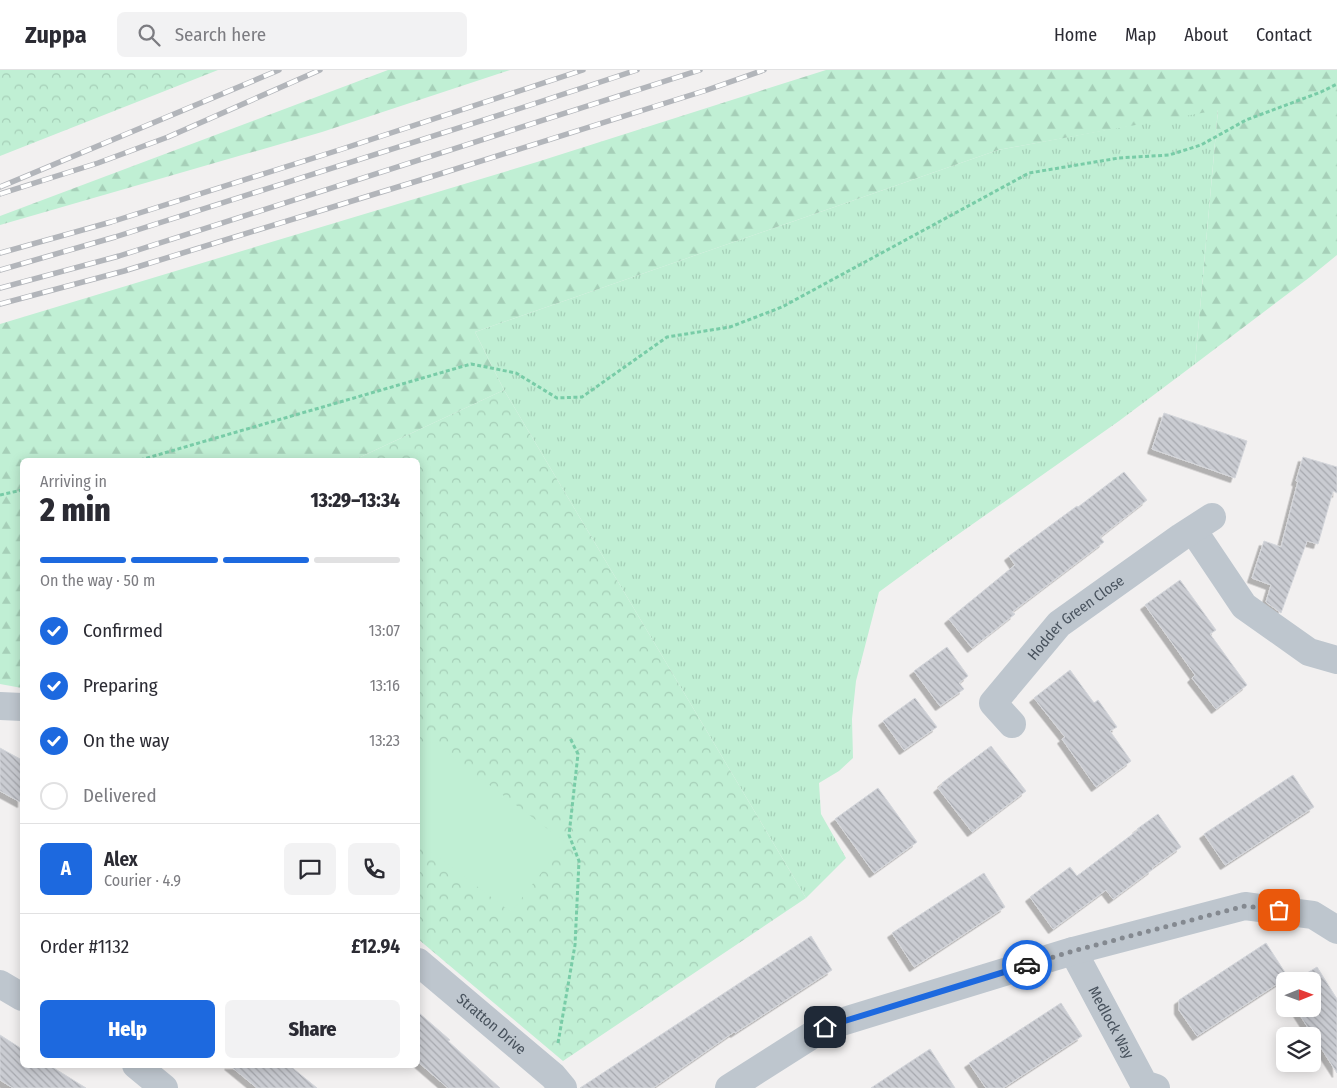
<!DOCTYPE html>
<html lang="en">
<head>
<meta charset="utf-8">
<style>
	body { margin:0; font-family:"Fira Sans Condensed",sans-serif; background:#f2f2f3; color:#2b2b33; height:100vh; display:flex; flex-direction:column; font-size:19px; white-space:nowrap }
	* { box-sizing:border-box; margin:0 }
	p { font-size:16px; color:#7c7c81 }
	.icon { flex:none; width:28px; height:28px; fill:none; stroke:currentColor; stroke-width:2; stroke-linecap:round; stroke-linejoin:round }
	.map { position:relative; flex:1; overflow:hidden }
	.sheet { position:absolute; left:20px; top:388px; width:400px; height:610px; display:flex; flex-direction:column; background:#fff; border-radius:8px; box-shadow:0 2px 12px #0003 }
	.sheet>* { flex:none }
	.needle { width:32px; rotate:89deg }
	.buttons { position:absolute; left:1276px; top:902px; display:grid; gap:10px }
	.buttons a { display:grid; place-items:center; width:45px; height:45px; border-radius:8px; background:#fff; box-shadow:0 2px 12px #0003; font-size:25px }
	.pin { position:absolute; display:grid; place-items:center; width:42px; height:42px; color:#fff; margin:-21px; border-radius:10px; box-shadow:0 2px 8px #0006 }
	.courier { position:absolute; display:grid; place-items:center; width:50px; height:50px; margin:-25px; border:4px solid #1d69df; border-radius:50%; background:#fff; color:#222; box-shadow:0 1px 6px #0007 }
	.summary em { font-style:normal; font-weight:800 }
	.summary div { display:flex; flex-direction:column-reverse }
	.summary { display:flex; align-items:center; justify-content:space-between; height:85px; padding:0 20px }
	h1 { font-size:32px; font-weight:800; line-height:38px }
	.bar { display:grid; grid-template-columns:repeat(4,1fr); gap:8px 5px; align-content:center; height:60px; padding:0 20px }
	.bar i { height:6px; border-radius:4px; background:#e1e1e2 }
	.bar .on { background:#1d69df }
	.bar p { grid-column:span 4 }
	.line { display:flex; align-items:center; gap:12px; padding:0 20px; border-top:1px solid #e1e1e2 }
	.line div { flex:1 }
	.round { display:grid; place-items:center; flex:none; width:52px; height:52px; border-radius:8px; background:#f2f2f3 }
	ol { padding:0 20px; list-style:none }
	li { display:flex; align-items:center; gap:15px; height:55px }
	li p { margin-inline-start:auto }
	li .icon { padding:5px; border-radius:50%; background:#1d69df; color:#fff; stroke-width:4 }
	li:last-child { color:#7c7c81 }
	li i { width:28px; height:28px; border:2px solid #e1e1e2; border-radius:50% }
	.cta { display:flex; gap:10px; margin-top:auto; padding:10px 20px }
	.cta a { flex:1; height:58px; border-radius:8px; background:#1d69df; color:#fff; font-size:20px; font-weight:800; line-height:58px; text-align:center }
	.cta a+a { background:#f2f2f3; color:#2b2b33 }
	header { display:flex; align-items:center; gap:30px; box-sizing:border-box; height:70px; padding:0 25px; background:#fff; border-bottom:1px solid #e1e1e2 }
	header strong { font-size:24px }
	nav { display:flex; gap:28px; margin-inline-start:auto; font-size:18px }
	.search { width:350px; height:45px; background:#f2f2f3; display:flex; align-items:center; gap:12px; box-sizing:border-box; padding:0 18px; border-radius:8px; color:#7c7c81; font-size:19px }
	.map>svg:first-child { display:block }
</style>
</head>
<body>
<header>
<strong>Zuppa</strong>
<div class="search"><svg class="icon" aria-label="search" viewBox="0 0 24 24"><circle cx="10" cy="10" r="6"/><path d="M15 15l6 6"/></svg>Search here</div>
<nav><a>Home</a><a>Map</a><a>About</a><a>Contact</a></nav>
</header>
<div class="map">
<svg width="1337" height="1018" viewBox="0 0 1337 1018">
	<defs>
		<pattern id="grass-tufts" width="24" height="20" patternUnits="userSpaceOnUse" patternTransform="scale(1.25)"><rect width="24" height="20" fill="#c0efd4"/><path d="M3 7l-1-3M5 7V3M7 7l1-3M15 17l-1-3M17 17v-4M19 17l1-3" fill="none" stroke="#a6cfb8"/></pattern>
		<pattern id="forest-firs" width="22" height="20" patternUnits="userSpaceOnUse" patternTransform="scale(1.25)"><rect width="22" height="20" fill="#c0efd4"/><path d="M5 1l3.5 6h-7zM16 11l3.5 6h-7z" fill="#a6cfb8"/></pattern>
		<pattern id="park-crowns" width="20" height="18" patternUnits="userSpaceOnUse" patternTransform="scale(1.25)"><rect width="20" height="18" fill="#c0efd4"/><path d="M2 6a3 3 0 1 1 6 0M12 15a3 3 0 1 1 6 0" fill="none" stroke="#a6cfb8"/></pattern>
		<pattern id="building-back-hatch" width="6" height="6" patternUnits="userSpaceOnUse" patternTransform="scale(1.25)"><rect width="6" height="6" fill="#caccd2"/><path d="M-1 5l2 2M0 0l6 6M5-1l2 2" fill="none" stroke="#a6a8ae"/></pattern>
		<filter id="shadow"><feDropShadow dx="-4.5" dy="4.5" stdDeviation="0" flood-color="#0004"/></filter>
	</defs>
	<rect width="100%" height="100%" fill="#f2f0f0"/>
	<polygon fill="url(#grass-tufts)" points="1218,39 1195,294 1119,351 943,475 879,522 856,611 852,649 853,688 839,701 819,713 821,744 846,788 806,828 504,320 475,262 998,80"/>
	<g fill="url(#forest-firs)">
		<polygon points="388,0 510,0 322,62 0,155 0,146"/>
		<polygon points="826,0 1337,0 1337,185 1310,207 1195,294 1218,40 998,80 475,262 504,320 354,390 22,390 22,618 0,614 0,254 537,92"/>
	</g>
	<g fill="url(#park-crowns)">
		<polygon points="0,0 218,0 0,86"/>
		<polygon points="504,320 806,828 563,991 418,869 418,390 354,390"/>
	</g>
	<polygon fill="#c0efd4" points="431,671 565,772 511,842 418,772 418,689"/>
	<g fill="url(#building-back-hatch)" stroke="#d4d6db" filter="url(#shadow)">
		<polygon points="1164,343 1247,371 1235,408 1152,379"/>
		<polygon points="1303,387 1337,397 1337,423 1333,421 1318,474 1307,471 1281,543 1266,532 1271,515 1252,508 1264,471 1281,477 1298,411 1296,411"/>
		<polygon points="1124,402 1147,430 1100,467 1104,472 1012,542 1015,544 972,578 949,549 1015,495 1009,486 1077,436 1078,437"/>
		<polygon points="1180,510 1216,560 1210,564 1247,615 1216,639 1192,608 1195,605 1145,535"/>
		<polygon points="947,577 968,606 959,613 964,619 940,636 914,601"/>
		<polygon points="1070,600 1094,633 1098,630 1117,657 1110,661 1131,691 1096,717 1062,669 1065,667 1034,628"/>
		<polygon points="915,628 937,657 904,680 883,651"/>
		<polygon points="991,676 1026,721 972,762 938,718 943,714 942,713"/>
		<polygon points="0,678 22,690 22,733 0,721"/>
		<polygon points="1293,705 1314,737 1225,795 1204,764"/>
		<polygon points="878,718 917,772 874,803 835,749"/>
		<polygon points="1158,744 1181,777 1152,798 1153,799 1113,829 1106,820 1053,859 1030,827 1070,797 1077,806 1138,760 1137,759"/>
		<polygon points="984,803 1005,837 914,897 892,863"/>
		<polygon points="811,866 832,900 735,963 734,962 653,1018 580,1018"/>
		<polygon points="1266,873 1288,907 1197,966 1179,940 1179,930"/>
		<polygon points="1317,897 1337,929 1337,1003 1296,939 1312,939 1312,911 1294,911"/>
		<polygon points="1061,933 1082,966 1003,1018 986,1018 969,993"/>
		<polygon points="418,942 450,970 448,971 500,1018 448,1018 418,992"/>
		<polygon points="0,965 22,979 22,995 49,995 86,1018 13,1018 0,1010"/>
		<polygon points="930,979 955,1018 871,1018 907,994"/>
		<polygon points="229,995 289,995 317,1018 257,1018"/>
	</g>
	<g fill="none" stroke-linecap="round" stroke-linejoin="round">
		<g stroke="#78cca7" stroke-width="3" stroke-dasharray="4 2.5" stroke-linecap="butt">
			<polyline points="140,390 471,294 516,303 557,328 582,327 667,267 730,257 782,237 1029,103 1119,88 1169,85 1201,75 1246,50 1321,22 1337,14"/>
			<polyline points="0,425 22,420"/>
			<polyline points="558,973 575,875 579,791 569,765 578,684 570,668"/>
		</g>
		<g stroke="#bec6ce" stroke-width="28">
			<polyline points="1193,460 1244,536 1309,582 1337,590"/>
			<polyline points="0,636 22,637"/>
			<path id="s1" d="M 1012,654 L 993,633 L 1059,554 L 1181,467 L 1212,447"/>
			<path id="s2" d="M 1073,881 L 1144,1014 L 1156,1018"/>
			<path id="s3" d="M 418,892 L 553,1006 L 563,1018"/>
			<polyline points="0,914 22,927"/>
			<polyline points="136,995 164,1018"/>
			<polyline points="729,1018 825,957 1073,881 1245,836 1313,845 1337,860"/>
		</g>
		<g stroke="#b2b5ba" stroke-width="5.5">
			<g id="rail">
				<polyline points="0,117 279,0"/>
				<polyline points="0,124 98,93 168,67 320,0"/>
				<polyline points="0,183 111,152 339,80 583,0"/>
				<polyline points="0,200 115,167 515,40 637,0"/>
				<polyline points="0,218 119,186 700,0"/>
				<polyline points="0,234 124,201 427,108 707,20 764,0"/>
			</g>
		</g>
		<use href="#rail" stroke="#fff" stroke-width="4" stroke-dasharray="11" stroke-linecap="butt"/>
	</g>
	<g fill="none" stroke-linecap="round" stroke-linejoin="round">
		<polyline stroke="#848990" stroke-width="5" stroke-dasharray="0 9" points="1027,895 1073,881 1245,836 1279,840"/>
		<polyline stroke="#1d69df" stroke-width="6" points="825,957 1027,895"/>
	</g>
	<g text-anchor="middle" stroke-width="5" stroke-linejoin="round" paint-order="stroke">
		<g font-size="15" fill="#48525d" stroke="#fff">
			<text dy="5" stroke="none"><textPath href="#s1" startOffset="148">Hodder Green Close</textPath></text>
			<text dy="5" stroke="none"><textPath href="#s2" startOffset="81">Medlock Way</textPath></text>
			<text dy="5" stroke="none"><textPath href="#s3" startOffset="96">Stratton Drive</textPath></text>
		</g>
	</g>
</svg>
<div class="buttons">
<a><svg class="needle" viewBox="-14 -14 28 28"><path d="M0-13l5 13h-10z" fill="#e53935"/><path d="M0 13l5-13h-10z" fill="#7c7c81"/></svg></a>
<a><svg class="icon" aria-label="layers" viewBox="0 0 24 24"><path d="M12 4l9 5-9 5-9-5zM3 14l9 5 9-5"/></svg></a>
</div>
<div class="pin" style="left:1279px;top:840px;background:#ea580c"><svg class="icon" aria-label="bag" viewBox="0 0 24 24"><path d="M5 8h14l-1 12H6zM9 8a3 3 0 0 1 6 0"/></svg></div>
<div class="pin" style="left:825px;top:957px;background:#1f2937"><svg class="icon" aria-label="home" viewBox="0 0 24 24"><path d="M3 11l9-7 9 7M6 9v11h12V9"/></svg></div>
<div class="courier" style="left:1027px;top:895px"><svg class="icon" aria-label="car" viewBox="0 0 24 24"><path d="M5 17H2v-5l4-1 3-4h7l3 4 3 1v5h-3M9 17h6M6 11h13"/><circle cx="7" cy="17" r="2"/><circle cx="17" cy="17" r="2"/></svg></div>
<section class="sheet">
<div class="summary"><div><h1>2 min</h1><p>Arriving in</p></div><em>13:29–13:34</em></div>
<div class="bar"><i class="on"></i><i class="on"></i><i class="on"></i><i></i><p>On the way · 50 m</p></div>
<ol>
<li><svg class="icon" aria-label="check" viewBox="0 0 24 24"><path d="M5 12l5 5 9-10"/></svg>Confirmed<p>13:07</p></li>
<li><svg class="icon" aria-label="check" viewBox="0 0 24 24"><path d="M5 12l5 5 9-10"/></svg>Preparing<p>13:16</p></li>
<li><svg class="icon" aria-label="check" viewBox="0 0 24 24"><path d="M5 12l5 5 9-10"/></svg>On the way<p>13:23</p></li>
<li><i></i>Delivered</li>
</ol>
<div class="line" style="height:90px"><b class="round" style="background:#1d69df;color:#fff">A</b><div><b>Alex</b><p>Courier · 4.9</p></div><a class="round"><svg class="icon" aria-label="chat" viewBox="0 0 24 24"><path d="M4 5h16v11H9l-5 4z"/></svg></a><a class="round"><svg class="icon" aria-label="phone" viewBox="0 0 24 24"><path d="M5 4h4l2 5-3 2q2 4 5 5l2-3 5 2v4C11 20 4 13 5 4z"/></svg></a></div>
<div class="line" style="height:65px"><div>Order #1132</div><b>£12.94</b></div>
<div class="cta"><a>Help</a><a>Share</a></div>
</section>
</div>
</body>
</html>
